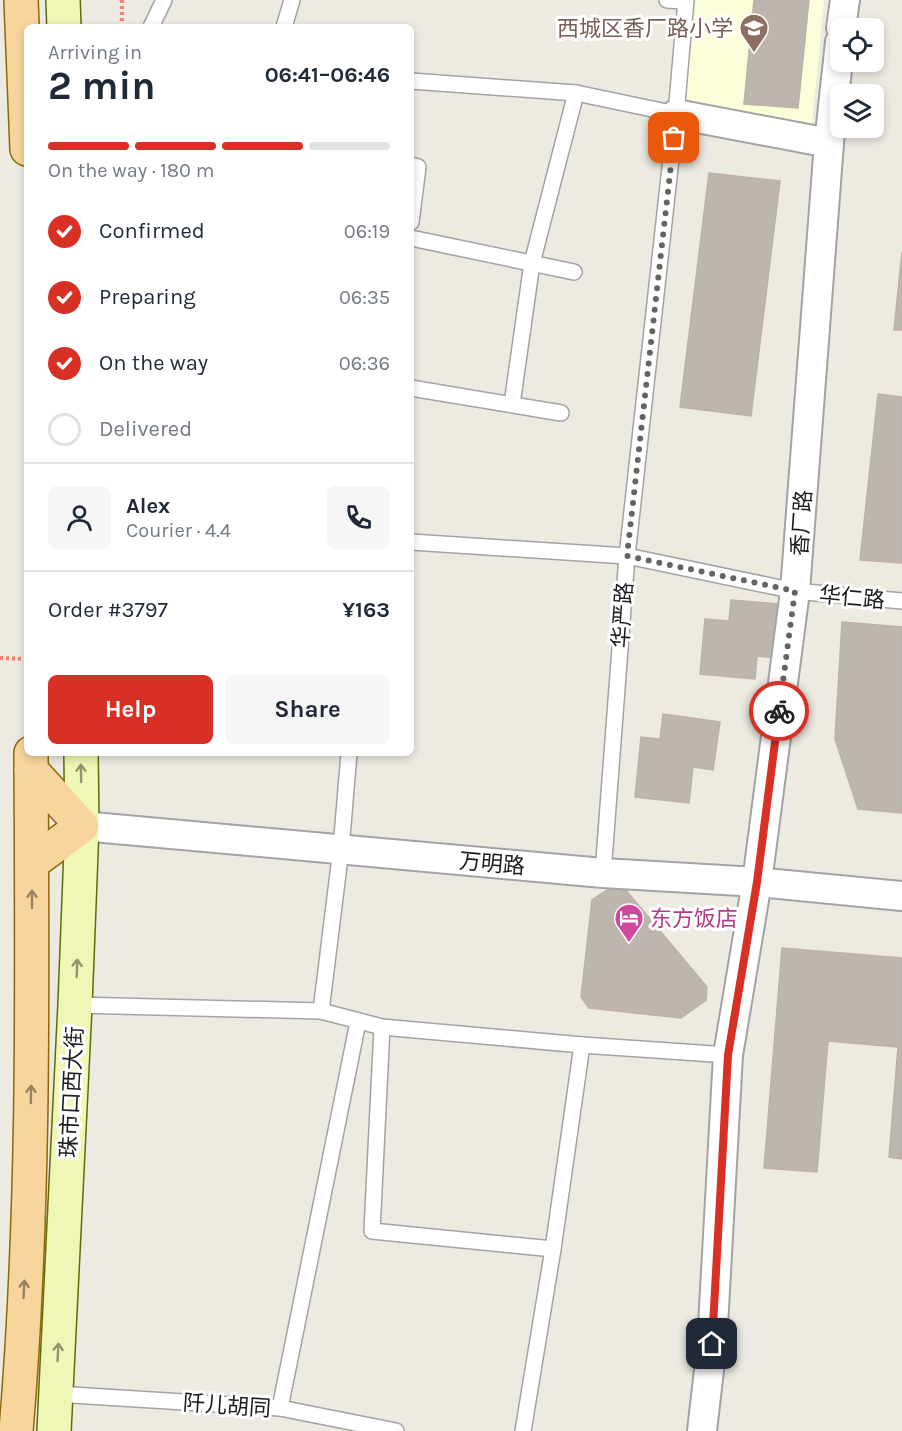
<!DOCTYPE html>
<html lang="en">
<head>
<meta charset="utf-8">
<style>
	body { margin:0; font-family:Karla,"Noto Sans SC",sans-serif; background:#f6f6f7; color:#1f2937; height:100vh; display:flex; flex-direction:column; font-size:22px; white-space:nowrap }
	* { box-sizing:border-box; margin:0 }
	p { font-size:20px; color:#747a83 }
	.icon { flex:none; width:33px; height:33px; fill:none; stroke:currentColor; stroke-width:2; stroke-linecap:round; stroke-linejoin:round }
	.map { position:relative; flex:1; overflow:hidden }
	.drawer { position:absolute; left:24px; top:24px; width:390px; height:732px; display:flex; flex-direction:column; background:#fff; border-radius:9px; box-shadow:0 3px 9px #0003 }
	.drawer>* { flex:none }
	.fabs { position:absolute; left:830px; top:18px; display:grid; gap:12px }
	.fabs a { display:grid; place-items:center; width:54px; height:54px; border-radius:9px; background:#fff; box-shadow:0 3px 9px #0003; font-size:30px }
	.pin { position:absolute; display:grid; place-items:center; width:51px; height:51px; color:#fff; margin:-26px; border-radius:12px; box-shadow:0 3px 9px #0006 }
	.courier { position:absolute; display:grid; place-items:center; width:60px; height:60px; margin:-30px; border:4px solid #d93025; border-radius:50%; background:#fff; color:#222; box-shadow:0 2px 8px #0007 }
	.overview em { font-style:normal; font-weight:700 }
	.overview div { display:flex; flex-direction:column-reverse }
	.overview { display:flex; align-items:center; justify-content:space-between; height:102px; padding:0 24px }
	h1 { font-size:39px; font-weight:700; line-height:45px }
	.bar { display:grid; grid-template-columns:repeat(4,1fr); gap:9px 6px; align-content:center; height:72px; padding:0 24px }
	.bar i { height:8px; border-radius:4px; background:#e0e1e3 }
	.bar .active { background:#d93025 }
	.bar p { grid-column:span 4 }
	.line { display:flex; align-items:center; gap:15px; padding:0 24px; border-top:2px solid #e0e1e3 }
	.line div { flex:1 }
	.round { display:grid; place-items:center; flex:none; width:63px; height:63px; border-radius:9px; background:#f6f6f7 }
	ol { padding:0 24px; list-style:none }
	li { display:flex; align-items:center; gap:18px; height:66px }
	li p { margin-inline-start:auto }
	li .icon { padding:6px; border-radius:50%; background:#d93025; color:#fff; stroke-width:4 }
	li:last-child { color:#747a83 }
	li i { width:33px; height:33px; border:3px solid #e0e1e3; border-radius:50% }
	.cta { display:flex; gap:12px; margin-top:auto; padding:12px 24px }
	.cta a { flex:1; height:69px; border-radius:9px; background:#d93025; color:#fff; font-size:24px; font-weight:700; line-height:69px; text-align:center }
	.cta a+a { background:#f6f6f7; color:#1f2937 }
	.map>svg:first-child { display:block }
</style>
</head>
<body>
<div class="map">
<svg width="902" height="1431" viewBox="0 0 902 1431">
	<rect width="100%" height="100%" fill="#edeae2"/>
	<polygon fill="#fcfeda" points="694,0 824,0 812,124 684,108"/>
	<g fill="#bdb6ae" stroke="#beb1a5" stroke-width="1.5">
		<polygon points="754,0 809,0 798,108 744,104"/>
		<polygon points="709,173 780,181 751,416 680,407"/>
		<polygon points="902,252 902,330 894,330"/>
		<polygon points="878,394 902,397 902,563 860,560"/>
		<polygon points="731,600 790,605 785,659 757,656 755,679 700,674 705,619 729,621"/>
		<polygon points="842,622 902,627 902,813 858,809 835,739"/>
		<polygon points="663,714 720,722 713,770 693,767 689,803 635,797 641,737 660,739"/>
		<polygon points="613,886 624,888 707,987 706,1000 681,1018 589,1008 581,997 592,900"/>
		<polygon points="782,948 902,958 902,1159 889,1157 898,1047 828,1041 817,1172 764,1168"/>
	</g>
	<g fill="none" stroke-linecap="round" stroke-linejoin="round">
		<g stroke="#a3a3a3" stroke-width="18">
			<g id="lane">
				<polyline points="667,0 685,1"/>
				<polyline points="151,27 164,0"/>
				<polyline points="284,27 292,0"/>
				<polyline points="411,81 576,93 676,114"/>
				<polyline points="411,165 418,167 411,222"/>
				<polyline points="411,238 574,272"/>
				<polyline points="411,388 561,413"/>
				<polyline points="512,404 532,263 576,93"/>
				<polyline points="411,542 627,556 795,591 902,601"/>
				<polyline points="349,753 341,849 321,1011 382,1027 582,1045 728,1055"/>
				<polyline points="603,873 627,556 676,114 686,0"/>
				<polyline points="75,1005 321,1011"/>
				<polyline points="382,1027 372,1231 553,1249"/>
				<polyline points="56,1394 280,1408 396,1431"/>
				<polyline points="280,1408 358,1022"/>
				<polyline points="523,1431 553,1249 582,1045"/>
			</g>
		</g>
		<g stroke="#a3a3a3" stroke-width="32">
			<g id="street">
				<polyline points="841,28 845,0"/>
				<polyline points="676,114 829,143"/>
				<polyline points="82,826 603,873 757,882 902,896"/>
				<polyline points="702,1431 712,1344 728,1055 757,882 795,591 829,143 840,42"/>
			</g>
		</g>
		<g stroke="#5c6d09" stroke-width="36">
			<g id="secondary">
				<polyline points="63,0 64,27"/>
				<polyline points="54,1431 75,1005 82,826 81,753"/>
			</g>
		</g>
		<g stroke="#8e6806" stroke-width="36">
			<g id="primary">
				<polyline points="21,0 27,149"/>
				<polyline points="31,770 82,826 32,863"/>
				<path d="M 16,1431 C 35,1206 32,979 31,753"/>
			</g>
		</g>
		<g stroke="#f4816c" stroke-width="4" stroke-dasharray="3 3" stroke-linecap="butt">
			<polyline points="122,0 122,27"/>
			<polyline points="0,658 27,659"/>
		</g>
		<use href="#lane" stroke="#fff" stroke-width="15"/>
		<use href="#street" stroke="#fff" stroke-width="28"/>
		<use href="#secondary" stroke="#f0f6b6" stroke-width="33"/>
		<use href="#primary" stroke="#f8d59c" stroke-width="33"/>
	</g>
	<defs><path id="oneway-shaft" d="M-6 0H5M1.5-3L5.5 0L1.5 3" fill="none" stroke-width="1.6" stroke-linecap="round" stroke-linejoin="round" transform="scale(1.5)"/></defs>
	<g stroke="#919471">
		<use href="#oneway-shaft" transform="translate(81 773) rotate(-91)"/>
		<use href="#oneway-shaft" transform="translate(77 968) rotate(-88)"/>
		<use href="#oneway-shaft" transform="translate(58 1352) rotate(-87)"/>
	</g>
	<g stroke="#958262">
		<use href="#oneway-shaft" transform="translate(32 899) rotate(-90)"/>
		<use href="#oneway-shaft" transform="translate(31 1094) rotate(-89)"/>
		<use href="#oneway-shaft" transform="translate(24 1289) rotate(-87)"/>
	</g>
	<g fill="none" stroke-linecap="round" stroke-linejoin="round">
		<polyline stroke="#656461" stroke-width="6" stroke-dasharray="0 10.8" points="674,138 627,556 795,591 779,711"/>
		<polyline stroke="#d93025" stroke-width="8" points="712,1344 728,1055 757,882 779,711"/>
	</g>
	<defs>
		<g id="school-pin" transform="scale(1.5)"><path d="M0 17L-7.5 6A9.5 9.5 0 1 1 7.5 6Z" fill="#8d6e63" stroke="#fff"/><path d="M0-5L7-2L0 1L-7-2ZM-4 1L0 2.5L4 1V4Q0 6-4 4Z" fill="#fff"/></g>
		<g id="hotel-pin" transform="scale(1.5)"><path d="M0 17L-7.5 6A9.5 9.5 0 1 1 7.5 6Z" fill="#d1479c" stroke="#fff"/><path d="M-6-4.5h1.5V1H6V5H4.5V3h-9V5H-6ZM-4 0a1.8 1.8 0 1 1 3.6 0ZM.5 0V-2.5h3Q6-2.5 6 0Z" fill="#fff"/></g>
	</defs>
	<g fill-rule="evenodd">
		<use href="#school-pin" x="754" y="28"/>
		<use href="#hotel-pin" x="629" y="918"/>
	</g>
	<g text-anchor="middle" stroke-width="6" stroke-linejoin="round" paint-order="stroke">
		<g font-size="22" fill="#785e54" stroke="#fff" text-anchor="end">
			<text x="733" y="36">西城区香厂路小学</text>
		</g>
		<g font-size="22" fill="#1c1c1c" stroke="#fff">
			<text transform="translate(801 523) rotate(-86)" y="8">香厂路</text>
			<text transform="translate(852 597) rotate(5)" y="8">华仁路</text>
			<text transform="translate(622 615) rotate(-86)" y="8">华严路</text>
			<text transform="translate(492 863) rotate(5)" y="8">万明路</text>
			<text transform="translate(71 1092) rotate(-87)" y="8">珠市口西大街</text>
			<text transform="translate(227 1405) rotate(4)" y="8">阡儿胡同</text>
		</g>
		<g font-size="22" fill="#b23c85" stroke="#fff" text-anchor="start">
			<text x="650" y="926">东方饭店</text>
		</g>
	</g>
</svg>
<div class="fabs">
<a><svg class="icon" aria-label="locate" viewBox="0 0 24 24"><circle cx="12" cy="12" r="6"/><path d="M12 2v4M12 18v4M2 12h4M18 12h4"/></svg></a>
<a><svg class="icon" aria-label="layers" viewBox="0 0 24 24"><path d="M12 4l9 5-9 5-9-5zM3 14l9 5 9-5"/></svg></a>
</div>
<div class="pin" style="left:674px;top:138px;background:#ea580c"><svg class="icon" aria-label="bag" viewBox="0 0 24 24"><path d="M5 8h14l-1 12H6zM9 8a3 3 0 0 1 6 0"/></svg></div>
<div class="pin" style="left:712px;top:1344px;background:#1f2937"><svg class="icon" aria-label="home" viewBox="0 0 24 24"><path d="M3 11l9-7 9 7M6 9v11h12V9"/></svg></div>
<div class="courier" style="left:779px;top:711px"><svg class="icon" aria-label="bike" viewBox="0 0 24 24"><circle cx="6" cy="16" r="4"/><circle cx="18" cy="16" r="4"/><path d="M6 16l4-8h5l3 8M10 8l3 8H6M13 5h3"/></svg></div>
<section class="drawer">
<div class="overview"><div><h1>2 min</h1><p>Arriving in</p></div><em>06:41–06:46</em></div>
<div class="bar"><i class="active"></i><i class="active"></i><i class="active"></i><i></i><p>On the way · 180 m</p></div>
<ol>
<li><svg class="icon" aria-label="check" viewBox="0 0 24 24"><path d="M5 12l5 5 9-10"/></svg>Confirmed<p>06:19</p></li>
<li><svg class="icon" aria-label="check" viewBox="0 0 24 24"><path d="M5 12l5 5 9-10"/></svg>Preparing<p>06:35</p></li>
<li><svg class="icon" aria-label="check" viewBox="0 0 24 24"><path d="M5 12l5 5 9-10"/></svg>On the way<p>06:36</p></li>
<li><i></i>Delivered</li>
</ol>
<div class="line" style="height:108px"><a class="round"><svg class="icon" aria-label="person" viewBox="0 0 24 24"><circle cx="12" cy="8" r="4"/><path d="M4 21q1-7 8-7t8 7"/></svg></a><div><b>Alex</b><p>Courier · 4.4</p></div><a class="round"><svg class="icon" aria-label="phone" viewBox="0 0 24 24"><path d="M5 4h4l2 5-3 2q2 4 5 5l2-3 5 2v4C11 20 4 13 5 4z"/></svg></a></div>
<div class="line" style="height:78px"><div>Order #3797</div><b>¥163</b></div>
<div class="cta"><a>Help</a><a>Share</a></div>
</section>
</div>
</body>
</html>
